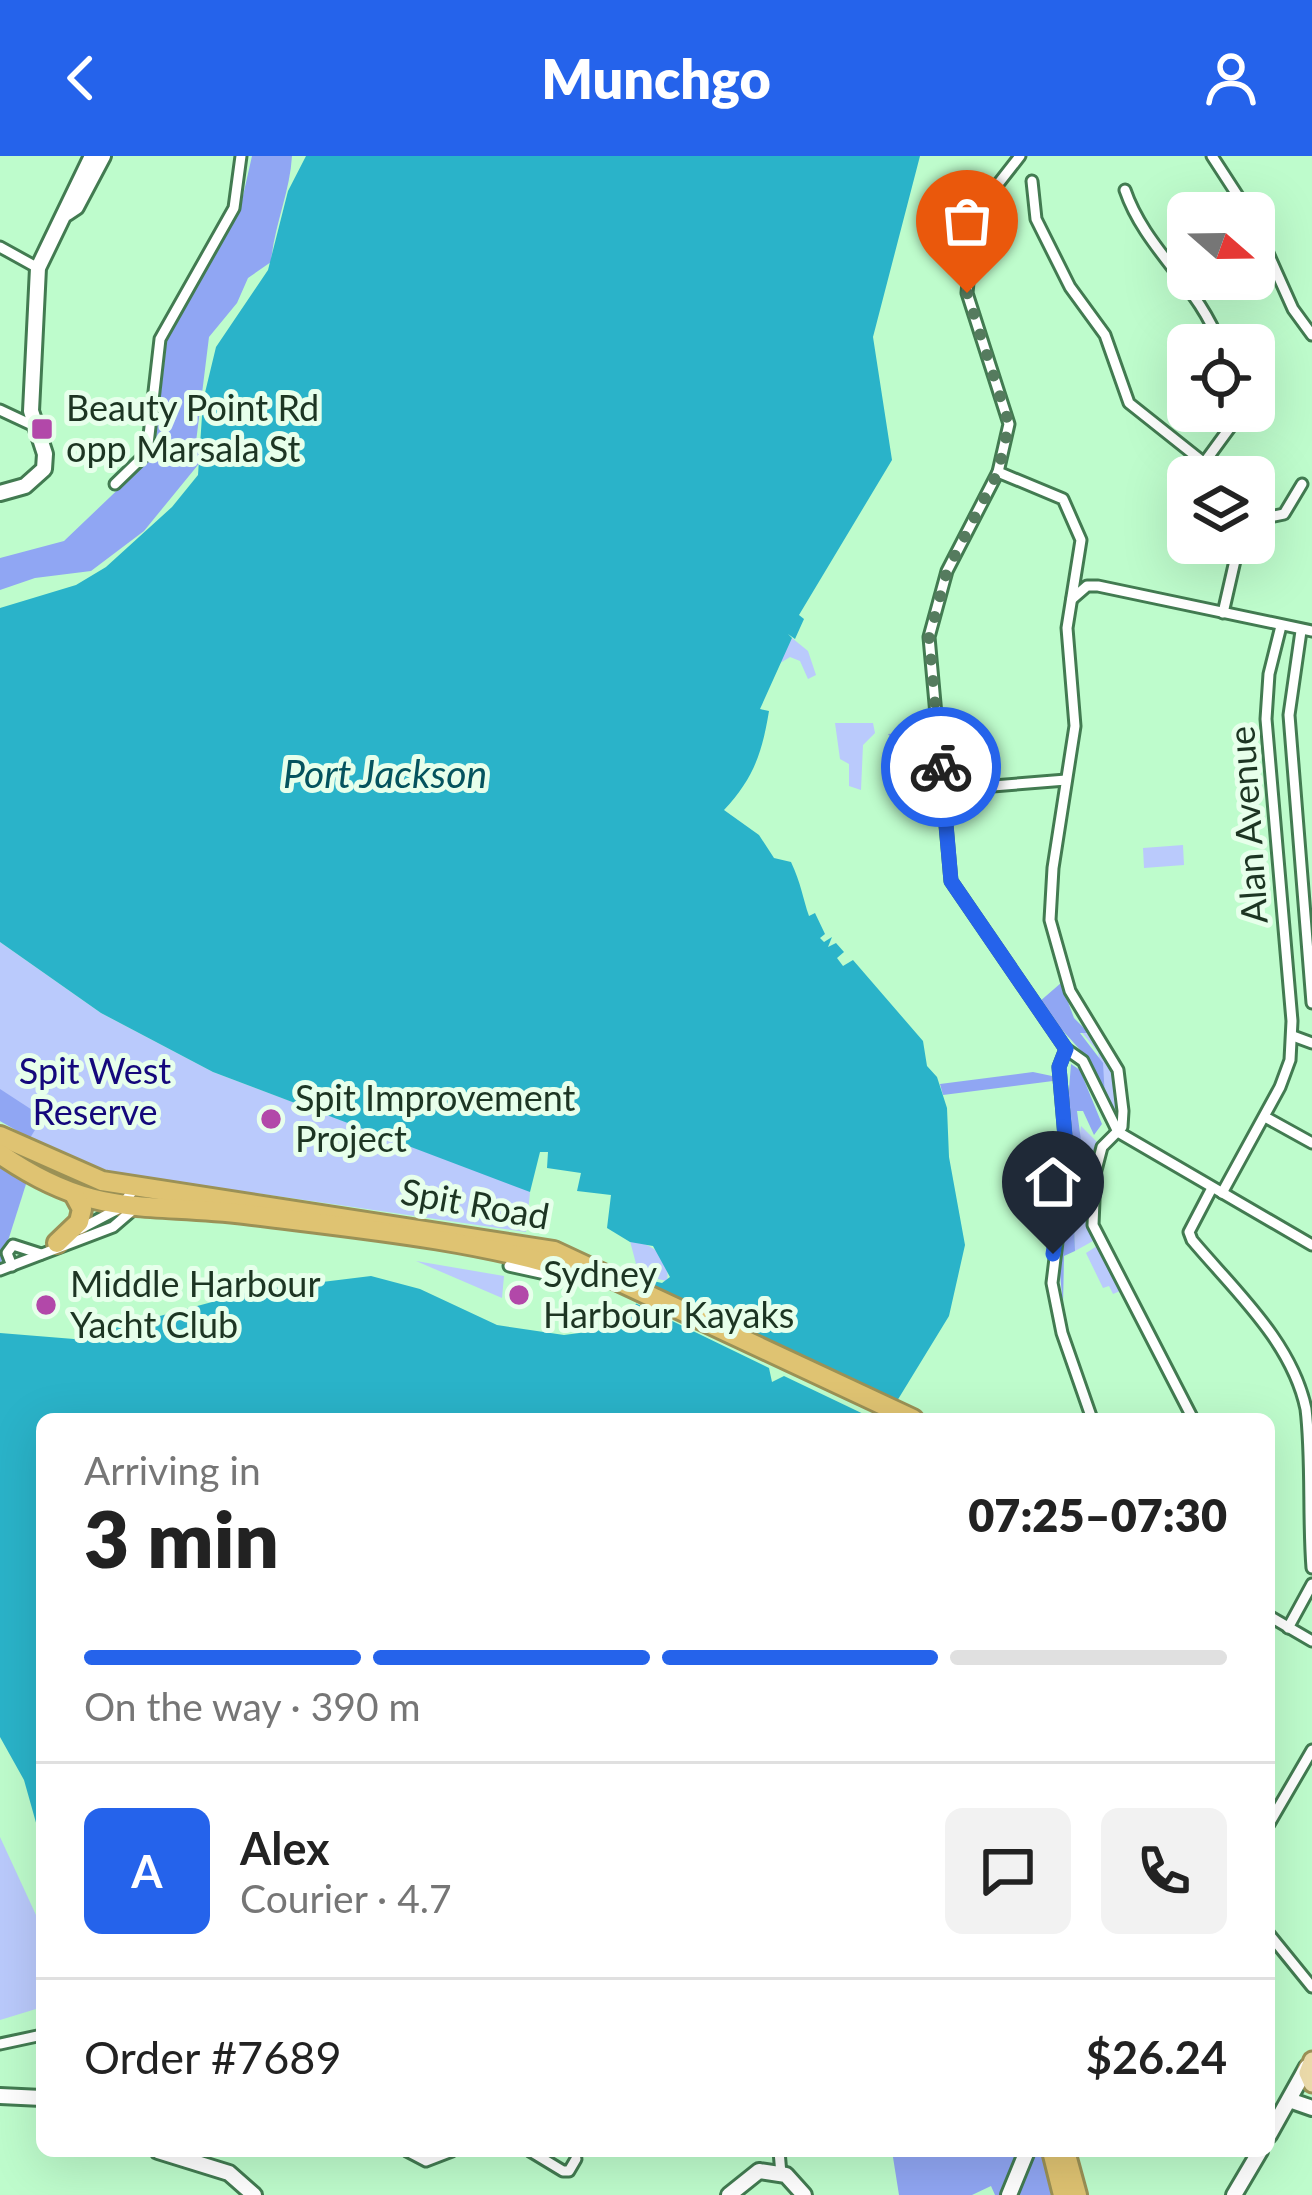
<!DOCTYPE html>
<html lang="en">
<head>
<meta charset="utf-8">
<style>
	body { margin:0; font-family:Lato,sans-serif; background:#f2f2f2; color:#222; height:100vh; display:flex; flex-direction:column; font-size:45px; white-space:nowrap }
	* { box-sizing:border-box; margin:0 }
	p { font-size:39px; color:#767676 }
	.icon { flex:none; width:66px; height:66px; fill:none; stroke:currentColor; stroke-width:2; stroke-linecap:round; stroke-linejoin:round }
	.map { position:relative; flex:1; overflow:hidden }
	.sheet { position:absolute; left:36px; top:1257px; width:1239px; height:744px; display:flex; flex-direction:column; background:#fff; border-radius:18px; box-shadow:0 12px 48px #0002 }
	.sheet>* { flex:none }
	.needle { width:78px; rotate:110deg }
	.buttons { position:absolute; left:1167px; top:36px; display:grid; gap:24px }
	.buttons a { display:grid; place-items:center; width:108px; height:108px; border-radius:18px; background:#fff; box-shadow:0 12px 48px #0002; font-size:60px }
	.pin { position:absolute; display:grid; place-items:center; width:102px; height:102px; color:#fff; margin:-123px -51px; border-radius:50% 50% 50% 0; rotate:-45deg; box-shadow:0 0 12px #0007 }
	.pin .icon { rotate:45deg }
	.courier { position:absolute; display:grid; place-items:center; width:120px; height:120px; margin:-60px; border:9px solid #2563eb; border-radius:50%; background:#fff; color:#222; box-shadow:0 3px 15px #0007 }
	.headline em { font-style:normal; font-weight:800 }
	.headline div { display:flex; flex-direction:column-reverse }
	.headline { display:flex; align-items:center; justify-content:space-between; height:204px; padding:0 48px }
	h1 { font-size:78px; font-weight:800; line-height:90px }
	.bar { display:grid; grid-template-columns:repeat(4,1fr); gap:18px 12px; align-content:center; height:144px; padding:0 48px }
	.bar i { height:15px; border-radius:9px; background:#e0e0e0 }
	.bar .current { background:#2563eb }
	.bar p { grid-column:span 4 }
	.line { display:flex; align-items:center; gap:30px; padding:0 48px; border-top:3px solid #e0e0e0 }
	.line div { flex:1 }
	.round { display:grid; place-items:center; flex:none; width:126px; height:126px; border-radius:18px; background:#f2f2f2 }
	header { display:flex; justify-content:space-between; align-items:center; height:156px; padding:0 48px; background:#2563eb; color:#fff; font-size:54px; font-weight:800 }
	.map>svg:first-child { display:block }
</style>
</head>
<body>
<header><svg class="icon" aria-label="back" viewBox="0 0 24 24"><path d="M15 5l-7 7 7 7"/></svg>Munchgo<svg class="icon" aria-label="person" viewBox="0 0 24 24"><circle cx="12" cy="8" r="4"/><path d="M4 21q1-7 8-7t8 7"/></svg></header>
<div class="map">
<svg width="1312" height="2039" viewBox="0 0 1312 2039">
	<rect width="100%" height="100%" fill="#befccc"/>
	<g fill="#bacafc">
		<polygon points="792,482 808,495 816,519 808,523 800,505 790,501 777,509"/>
		<polygon points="835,567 873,567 875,577 863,589 861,634 849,630 849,608 840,603"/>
		<polygon points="1183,689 1184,709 1144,712 1143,692"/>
		<path d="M 0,786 L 101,857 L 213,916 L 525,1033 L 530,1036 L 526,1076 L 116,1017 C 74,1005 37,987 0,965 Z"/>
		<path d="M 1079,873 C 1112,887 1115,929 1116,960 L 1105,942 L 1098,896 Z"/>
		<polygon points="1081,970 1097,986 1086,1032 1093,1085 1075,1095 1073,1027"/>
		<path d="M 630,1085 C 652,1086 671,1102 667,1125 L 639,1119 Z"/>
		<polygon points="1097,1090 1120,1135 1113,1138 1109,1130 1103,1132 1086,1097"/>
		<polygon points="416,1105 504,1120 502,1142"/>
		<polygon points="0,1681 42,1772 36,1853 0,1864"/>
	</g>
	<g fill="#90a6f3">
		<path d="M 252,0 L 292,0 C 290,36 274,70 271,106 L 248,122 L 237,147 L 209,181 L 195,294 L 203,296 L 202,304 L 144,375 L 91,415 L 35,422 L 0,434 L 0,402 L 64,385 L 154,299 L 167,182 L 240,53 Z"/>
		<polygon points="933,574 938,617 931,622 921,619 888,578"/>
		<path d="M 1061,827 L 1074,862 L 1089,877 L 1080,877 L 1103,907 L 1105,942 C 1093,896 1065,883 1039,846 Z"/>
		<polygon points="1071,908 1080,914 1102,968 1094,979 1083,955 1077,955 1083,999 1079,999 1073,1027 1075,1095 1064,1100 1063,1151 1057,1083"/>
		<polygon points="1033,916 1052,920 1053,925 943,939 940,928"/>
		<polygon points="0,933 43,961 30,982 0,965"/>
		<polygon points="0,1008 27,1025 0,1110"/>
		<polygon points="892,1995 1043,1995 1051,2039 995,2039 991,2030 972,2039 899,2039"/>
	</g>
	<path fill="#2ab3c9" d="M 306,0 L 920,0 L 873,181 L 892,304 L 799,459 L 804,463 L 795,483 L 788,478 L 792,482 L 760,553 L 769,555 C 762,598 753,623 724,654 L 759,679 L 774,702 L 791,706 C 801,727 803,743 809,760 L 815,757 L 825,778 L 820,782 L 824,786 L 832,781 L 828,791 L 836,787 L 844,796 L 837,802 L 843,810 L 853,804 L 923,885 L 927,910 L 937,921 L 947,952 L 949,1001 L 965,1089 L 949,1160 L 886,1263 L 42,1263 L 42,1688 L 24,1624 L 0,1581 L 0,1177 L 74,1183 L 257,1134 L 371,1120 L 420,1133 L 497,1169 L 564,1179 L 602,1174 L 620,1162 L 636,1148 L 644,1123 L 662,1127 L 670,1121 L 653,1090 L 630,1086 L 607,1072 L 611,1039 L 577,1035 L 581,1017 L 547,1012 L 548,996 L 540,996 L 530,1036 L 213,916 L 101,857 L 0,786 L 0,452 L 76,429 L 106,411 L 172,351 L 198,319 L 203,245 L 216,191 L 268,114 L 288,35 Z"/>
	<polygon fill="#befccc" points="638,1123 900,1247 893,1263 874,1263 784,1220 772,1226 769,1212 629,1144"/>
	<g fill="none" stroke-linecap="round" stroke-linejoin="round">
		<g stroke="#427b51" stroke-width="15">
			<g id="street">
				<polyline points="1020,0 984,46 973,74 967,137 1009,268 998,316 947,415 929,481 951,725 1066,893 1083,905 1118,976 1312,1089"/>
				<polyline points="1212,0 1249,57"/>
				<polyline points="1032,25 1036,63 1070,131 1105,179 1129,247 1222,321"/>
				<path d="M 1125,34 C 1145,93 1200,131 1220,189"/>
				<polyline points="1254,66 1293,153 1312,179"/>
				<polyline points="0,91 38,112"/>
				<polyline points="0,254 32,269"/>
				<polyline points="1204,307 1242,255"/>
				<polyline points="998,316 1063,343 1081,384 1067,472 1075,570 1053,712 1050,764 1070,835 1118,914 1123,955 1122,971 1102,991 1095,1018 1093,1069 1193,1263"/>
				<polyline points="115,328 147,297 160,183 234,52 241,0"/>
				<polyline points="1254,364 1284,358 1302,328"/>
				<polyline points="1072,443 1087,430 1098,430 1312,475"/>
				<polyline points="1223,457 1239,387"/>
				<polyline points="1301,475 1289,559 1312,847"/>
				<polyline points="943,634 1066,624"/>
				<polyline points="1293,880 1312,887"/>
				<polyline points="1066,893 1059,911 1067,1004 1052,1127 1062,1177 1092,1263"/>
				<polyline points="1265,961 1312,987"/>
				<path d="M 1212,1032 L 1189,1076 L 1192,1084 C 1235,1135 1292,1186 1306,1253 C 1312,1302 1308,1361 1312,1412"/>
				<polyline points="1222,1037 1280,931 1290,904 1292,865 1266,563 1269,518 1281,470"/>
				<polyline points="80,1073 120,1052 136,1030"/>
				<polyline points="12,1110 7,1097 13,1089 41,1098"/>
				<polyline points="509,1110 568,1123"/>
				<polyline points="0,1114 113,1071 135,1052"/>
				<polyline points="1269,1460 1312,1485"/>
				<polyline points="1288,1472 1312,1428"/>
				<polyline points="1269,1668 1312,1594"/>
				<polyline points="1269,1778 1312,1831"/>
				<polyline points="0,1888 42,1879"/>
				<polyline points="407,1995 426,2005 452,1995"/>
				<polyline points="530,1995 563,2015 569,2015 576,2003"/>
				<polyline points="779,1995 781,2018"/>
			</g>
		</g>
		<g stroke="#427b51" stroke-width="20">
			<g id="secondary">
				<polyline points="67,57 76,51 103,0"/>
				<polyline points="0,337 25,330 44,313 45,298 31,255 38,112 92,0"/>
				<polyline points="0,1940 42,1942"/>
				<polyline points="1292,1945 1312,1952"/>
				<polyline points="1269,1979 1307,1911"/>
				<polyline points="158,1995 229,2017 254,2039"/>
				<polyline points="729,2039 759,2015 786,2019 804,2039"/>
				<polyline points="1009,2039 1027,1995"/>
				<polyline points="1234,2039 1260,1995"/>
			</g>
		</g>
		<g stroke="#9b9156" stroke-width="21">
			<polyline id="primary" points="1312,1904 1307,1917 1312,1928"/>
		</g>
		<g stroke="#9b9156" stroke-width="24">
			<g id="highway">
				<polyline points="0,980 102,1025 554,1095 913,1263"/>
				<path d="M 0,998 C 94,1063 141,1046 245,1058 C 346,1071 475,1083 571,1114"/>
				<polyline points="57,1087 79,1066 82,1053 75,1040"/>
				<polyline points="1052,1995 1063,2039"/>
				<polyline points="1065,1995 1077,2039"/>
			</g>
		</g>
		<use href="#street" stroke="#fff" stroke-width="9"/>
		<use href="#secondary" stroke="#fff" stroke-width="14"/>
		<use href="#primary" stroke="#ecdbaa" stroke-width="15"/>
		<use href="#highway" stroke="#dfc372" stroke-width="18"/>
	</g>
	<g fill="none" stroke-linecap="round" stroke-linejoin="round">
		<polyline stroke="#557b5e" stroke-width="12" stroke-dasharray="0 21.6" points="941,611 929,482 947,415 998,316 1009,268 967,137"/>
		<polyline stroke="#2563eb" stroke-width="15" points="941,611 951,725 1066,893 1059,911 1067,1004 1053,1098"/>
	</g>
	<g fill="#b248a9" stroke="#e7ffeb" stroke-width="4.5">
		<rect x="30" y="261" width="24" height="24" rx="6"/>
		<circle cx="271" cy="963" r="12"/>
		<circle cx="519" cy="1139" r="12"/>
		<circle cx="46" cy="1149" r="12"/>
	</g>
	<g text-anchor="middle" stroke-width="10" stroke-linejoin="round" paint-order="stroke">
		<g font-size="36" fill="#1d3523" stroke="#e7ffeb" text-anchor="start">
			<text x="66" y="265">Beauty Point Rd<tspan x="66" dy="41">opp Marsala St</tspan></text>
			<text x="295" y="955">Spit Improvement<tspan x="295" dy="41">Project</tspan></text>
			<text x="543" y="1131">Sydney<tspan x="543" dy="41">Harbour Kayaks</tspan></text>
			<text x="70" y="1141">Middle Harbour<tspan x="70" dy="41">Yacht Club</tspan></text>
		</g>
		<g font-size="36" fill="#1d3523" stroke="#e7ffeb">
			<text transform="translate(1248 669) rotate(-94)" y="13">Alan Avenue</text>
			<text transform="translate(475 1048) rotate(10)" y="13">Spit Road</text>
		</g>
		<g font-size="36" fill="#14087c" stroke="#e7ffeb">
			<text x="95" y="928">Spit West<tspan x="95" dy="41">Reserve</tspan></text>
		</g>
		<g font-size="39" font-style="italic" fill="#04535e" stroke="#e7ffeb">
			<text x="385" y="632">Port Jackson</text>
		</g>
	</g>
</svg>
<div class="buttons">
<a><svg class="needle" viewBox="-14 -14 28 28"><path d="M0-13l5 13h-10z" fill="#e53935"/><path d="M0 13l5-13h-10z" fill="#767676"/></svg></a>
<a><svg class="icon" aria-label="locate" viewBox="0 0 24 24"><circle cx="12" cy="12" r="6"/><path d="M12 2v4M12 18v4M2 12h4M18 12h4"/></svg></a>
<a><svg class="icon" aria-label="layers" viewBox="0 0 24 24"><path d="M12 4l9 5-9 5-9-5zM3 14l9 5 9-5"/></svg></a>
</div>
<div class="pin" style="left:967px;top:137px;background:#ea580c"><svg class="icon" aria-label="bag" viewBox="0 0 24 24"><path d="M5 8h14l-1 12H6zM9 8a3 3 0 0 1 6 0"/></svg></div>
<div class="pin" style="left:1053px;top:1098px;background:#1f2937"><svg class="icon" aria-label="home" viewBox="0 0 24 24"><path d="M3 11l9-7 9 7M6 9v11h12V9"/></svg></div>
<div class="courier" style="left:941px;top:611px"><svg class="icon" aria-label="bike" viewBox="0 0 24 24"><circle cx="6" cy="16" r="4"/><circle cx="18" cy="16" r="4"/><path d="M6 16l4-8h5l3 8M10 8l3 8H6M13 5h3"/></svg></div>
<section class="sheet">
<div class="headline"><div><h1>3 min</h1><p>Arriving in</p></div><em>07:25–07:30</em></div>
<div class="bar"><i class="current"></i><i class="current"></i><i class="current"></i><i></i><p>On the way · 390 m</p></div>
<div class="line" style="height:216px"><b class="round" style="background:#2563eb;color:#fff">A</b><div><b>Alex</b><p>Courier · 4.7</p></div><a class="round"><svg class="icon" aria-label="chat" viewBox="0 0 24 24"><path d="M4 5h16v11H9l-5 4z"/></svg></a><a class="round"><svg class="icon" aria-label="phone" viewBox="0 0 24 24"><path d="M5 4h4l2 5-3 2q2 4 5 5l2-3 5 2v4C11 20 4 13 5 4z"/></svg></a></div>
<div class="line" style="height:156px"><div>Order #7689</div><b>$26.24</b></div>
</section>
</div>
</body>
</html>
